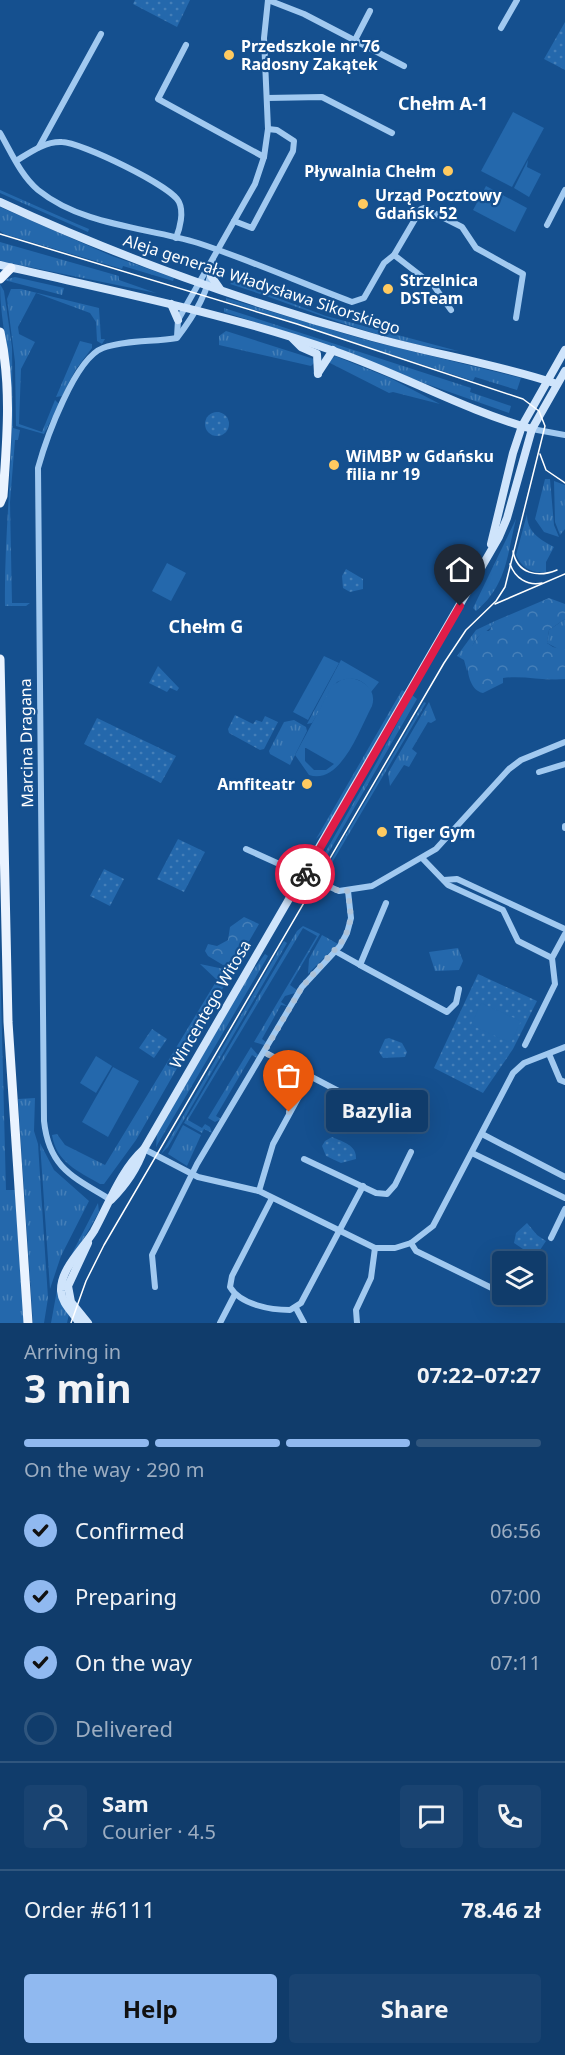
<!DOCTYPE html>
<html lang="en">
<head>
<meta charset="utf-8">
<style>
	body { margin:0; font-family:"Noto Sans",sans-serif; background:#194371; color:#f1f3f6; height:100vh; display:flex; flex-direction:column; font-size:22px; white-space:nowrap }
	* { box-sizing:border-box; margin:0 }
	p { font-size:20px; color:#9cadc1 }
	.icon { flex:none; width:33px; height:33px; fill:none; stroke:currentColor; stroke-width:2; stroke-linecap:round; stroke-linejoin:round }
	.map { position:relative; height:1323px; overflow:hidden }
	.details { display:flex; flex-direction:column; background:#103c6b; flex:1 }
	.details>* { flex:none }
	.fabs { position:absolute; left:492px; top:1251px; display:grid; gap:12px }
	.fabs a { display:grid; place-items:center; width:54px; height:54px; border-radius:6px; background:#103c6b; box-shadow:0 6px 24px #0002,0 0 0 2px #30567e; font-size:30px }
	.pin { position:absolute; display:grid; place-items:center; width:51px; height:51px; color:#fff; margin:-62px -26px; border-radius:50% 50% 50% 0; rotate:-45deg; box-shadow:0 0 6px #0007 }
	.pin .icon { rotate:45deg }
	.courier { position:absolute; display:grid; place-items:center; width:60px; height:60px; margin:-30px; border:4px solid #e11d48; border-radius:50%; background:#fff; color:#222; box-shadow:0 2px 8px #0007 }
	.bubble { position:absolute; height:42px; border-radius:6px; background:#103c6b; box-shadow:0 6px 24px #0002,0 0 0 2px #30567e; font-size:20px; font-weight:700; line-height:42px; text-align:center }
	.summary em { font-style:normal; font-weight:700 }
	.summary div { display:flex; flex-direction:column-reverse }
	.summary { display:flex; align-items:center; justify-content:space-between; height:102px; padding:0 24px }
	h1 { font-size:39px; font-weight:700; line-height:45px }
	.bar { display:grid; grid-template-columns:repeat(4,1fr); gap:9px 6px; align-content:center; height:72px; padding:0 24px }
	.bar i { height:8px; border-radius:4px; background:#30567e }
	.bar .current { background:#90b9f0 }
	.bar p { grid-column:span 4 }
	.line { display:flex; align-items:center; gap:15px; padding:0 24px; border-top:2px solid #30567e }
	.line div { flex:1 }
	.round { display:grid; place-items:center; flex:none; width:63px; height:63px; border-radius:6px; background:#194371 }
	ol { padding:0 24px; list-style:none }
	li { display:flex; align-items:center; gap:18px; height:66px }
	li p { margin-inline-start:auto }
	li .icon { padding:6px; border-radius:50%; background:#90b9f0; color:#111; stroke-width:4 }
	li:last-child { color:#9cadc1 }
	li i { width:33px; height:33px; border:3px solid #30567e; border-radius:50% }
	.primary-button { display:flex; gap:12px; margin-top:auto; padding:12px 24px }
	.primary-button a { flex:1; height:69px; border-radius:6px; background:#90b9f0; color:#111; font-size:24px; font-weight:700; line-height:69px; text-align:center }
	.primary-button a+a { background:#194371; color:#f1f3f6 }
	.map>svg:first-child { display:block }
</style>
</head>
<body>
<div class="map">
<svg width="565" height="1323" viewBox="0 0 565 1323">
	<defs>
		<pattern id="grass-tufts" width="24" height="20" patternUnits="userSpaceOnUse" patternTransform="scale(1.5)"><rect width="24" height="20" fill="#2468ac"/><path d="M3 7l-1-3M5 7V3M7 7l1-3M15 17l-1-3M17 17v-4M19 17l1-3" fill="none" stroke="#457fb8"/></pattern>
		<pattern id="forest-crowns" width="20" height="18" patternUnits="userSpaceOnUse" patternTransform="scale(1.5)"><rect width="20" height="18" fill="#2468ac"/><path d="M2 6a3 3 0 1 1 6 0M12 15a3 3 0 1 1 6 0" fill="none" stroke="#457fb8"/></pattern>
		<pattern id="park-dots" width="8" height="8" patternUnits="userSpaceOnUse" patternTransform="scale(1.5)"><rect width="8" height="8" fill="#2468ac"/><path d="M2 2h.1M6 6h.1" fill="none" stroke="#457fb8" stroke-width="1.8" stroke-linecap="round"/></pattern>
	</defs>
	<rect width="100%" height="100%" fill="#15508f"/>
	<g fill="url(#grass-tufts)">
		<polygon points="0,190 77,224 89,229 88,232 0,193"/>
		<polygon points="0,207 112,256 174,278 173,281 123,266 122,269 4,234 0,231"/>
		<polygon points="0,242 119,276 119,280 156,293 0,261"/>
		<polygon points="15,277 64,288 62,295 4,280"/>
		<path d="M 233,281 L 326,316 L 458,351 C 379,342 306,308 230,284 Z"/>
		<path d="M 0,284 L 4,291 L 12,347 L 13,428 L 20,430 L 18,440 L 15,440 L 10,502 L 12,603 L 30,603 L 26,606 L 5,606 C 4,540 12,475 12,407 C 12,365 0,325 0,284 Z"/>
		<polygon points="11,289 21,289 99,308 101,339 105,339 102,344 97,341 96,322 90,313 36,293 18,327 19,334 35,342 21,369 19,424 42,432 55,400 59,404 44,434 16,426 15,362 7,299"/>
		<polygon points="226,298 366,340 521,378 517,390 475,377 473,381 226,301"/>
		<polygon points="224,308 471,388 470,392 511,406 509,413 421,382 346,351 224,312"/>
		<polygon points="226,331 317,360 311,366 219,345 219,336"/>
		<polygon points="80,341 92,344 92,348 76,369 62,396 56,397"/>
		<polygon points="335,356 390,378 440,404 393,392 389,393 328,362"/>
		<polygon points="545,479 550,479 554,525 559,537 544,532 535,519"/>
		<polygon points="554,481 565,485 565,529 560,535 555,522"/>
		<path d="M 527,514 C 527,532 539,539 554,547 L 546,562 L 546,572 C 532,574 522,568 516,555 Z"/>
		<path d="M 516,519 C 507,555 507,585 476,611 L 473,608 L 475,604 Z"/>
		<polygon points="565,619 565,650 562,651 547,643 549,630"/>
		<path d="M 495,621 C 491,631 483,631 477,638 C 469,649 470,659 467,671 L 464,660 L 457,656 L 476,630 Z"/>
		<path d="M 341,660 L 379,682 L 371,692 C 363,678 352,676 337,682 L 312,723 L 307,724 Z"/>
		<polygon points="402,690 405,692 324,831 316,839"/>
		<polygon points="412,695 417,699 318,871 322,858 378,760"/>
		<polygon points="424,702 426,703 323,878 321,877"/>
		<polygon points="429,702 436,720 431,723 428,722 412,749 417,753 409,767 404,765 390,786 388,773"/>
		<polygon points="294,720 306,727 307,731 290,765 270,754 269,751 284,722"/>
		<polygon points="303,926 320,934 290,985 297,990 295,993 285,996 281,1002 287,1006 281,1005 262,1039 266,1042 264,1045 254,1042 317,936 303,928 188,1120 202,1128 205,1124 210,1127 212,1133 204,1129 202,1133 184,1123 297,931"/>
		<polygon points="322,935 338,944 308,974 309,959"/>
		<polygon points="284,941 287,943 168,1147 161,1154"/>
		<polygon points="458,948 463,961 459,970 435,971 429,952"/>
		<polygon points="265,954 268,956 156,1147 157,1134 246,980"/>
		<polygon points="0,956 6,1190 15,1190 24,1323 0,1323"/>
		<path d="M 200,964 L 224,969 L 231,974 L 136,1140 L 104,1184 L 100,1184 C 78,1171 56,1162 52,1135 L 57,1134 L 65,1145 L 105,1165 L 217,980 Z"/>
		<polygon points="251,1047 258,1055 257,1058 252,1055 216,1116 221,1119 215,1122 208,1118"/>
		<polygon points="35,1098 34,1131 38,1144 48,1298 44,1323 33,1323 18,1099"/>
		<polygon points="183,1125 201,1135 187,1166 168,1154"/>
		<polygon points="40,1143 54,1170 89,1201 61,1256 50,1289"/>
		<polygon points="98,1203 99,1212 62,1276 69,1314 67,1323 51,1323 59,1279"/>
	</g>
	<g fill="url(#forest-crowns)">
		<path d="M 549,598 L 565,604 L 565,619 L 549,630 L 547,643 L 553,647 L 565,650 L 565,679 C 544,681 523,675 503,678 L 503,683 L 483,693 C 469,690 466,669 468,656 C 469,648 478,637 483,631 L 489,631 L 495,621 Z"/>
		<polygon points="244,917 259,924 237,962 223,965 208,956 205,951 208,944 217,946 228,940 230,927"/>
	</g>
	<g fill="url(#park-dots)">
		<polygon points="135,0 190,0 177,27 133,4"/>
		<polygon points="565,22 565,70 544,59"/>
		<circle cx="217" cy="424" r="12"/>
		<polygon points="346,569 363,579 363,589 350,592 343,588 342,576"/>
		<polygon points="158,666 179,688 177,691 170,688 167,692 149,683"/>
		<polygon points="235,715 253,724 256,720 262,722 265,716 278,722 264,749 260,750 229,733 228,729"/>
		<polygon points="97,718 176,756 161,783 84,744"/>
		<polygon points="178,839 205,852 184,892 157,879"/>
		<polygon points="104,869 124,879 110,906 90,896"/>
		<polygon points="478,974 537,1001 513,1049 483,1093 434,1068"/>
		<polygon points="152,1029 167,1039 154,1058 139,1048"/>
		<polygon points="389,1038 402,1043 407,1052 405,1057 383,1058 379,1052 385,1039"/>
		<path d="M 332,1137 C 343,1142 357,1145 356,1159 L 341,1163 L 326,1156 L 322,1146 L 325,1141 Z"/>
		<polygon points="527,1223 537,1235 546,1241 540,1250 526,1251 514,1243 516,1233"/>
	</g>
	<g fill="#2468ac" fill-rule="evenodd">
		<polygon points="513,112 544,128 512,187 481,171"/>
		<polygon points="528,160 527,167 541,174 529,197 514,188"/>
		<polygon points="486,186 527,208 515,232 473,210"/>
		<polygon points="167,563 186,573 171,601 152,591"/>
		<polygon points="324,656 339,663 308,720 293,712"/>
		<path d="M 350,678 C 365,680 377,691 372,706 C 359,730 341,785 309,775 L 295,755 L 332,686 L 341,680 ZM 305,748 L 306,748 L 334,764 L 326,770 L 314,770 L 305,761 Z"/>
		<polygon points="481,1003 521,1021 511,1043 471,1025"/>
		<polygon points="96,1056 112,1066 96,1093 80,1083"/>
		<polygon points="113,1067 139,1081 108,1137 82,1122"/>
	</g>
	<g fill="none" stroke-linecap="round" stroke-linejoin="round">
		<g stroke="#a1c9f0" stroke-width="6">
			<polyline points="268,0 304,14 404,66"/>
			<polyline points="501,28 517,0"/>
			<polyline points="355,40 370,11"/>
			<polyline points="186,45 158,99 264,157"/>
			<polyline points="267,98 322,97 392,133"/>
			<path d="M 0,133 C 11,152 21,176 38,190 C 83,226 145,227 198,243 C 250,260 301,283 352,302 L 364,298 L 384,263 L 394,255 L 421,209 L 424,208 L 462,227 L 476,248 L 523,274 L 516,318"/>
			<polyline points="39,147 101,34"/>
			<path d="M 16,161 C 29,153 45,141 62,142 C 80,142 172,186 179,202 C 184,212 180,228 176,238"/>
			<polyline points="234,221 252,228 293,151 294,141 277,130 268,129"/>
			<polyline points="547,225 565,190"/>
			<polyline points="394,255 434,286 451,310"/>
			<polyline points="177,337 178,320 255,184 264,157 268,129 264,38 268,0"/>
			<polyline points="532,429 565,435"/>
			<polyline points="539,772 565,764"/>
			<polyline points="565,826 565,828"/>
			<polyline points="246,849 339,891 372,886 436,849 509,769 521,760 565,742"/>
			<polyline points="423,859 448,885 503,910 518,941 552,958"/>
			<polyline points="444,880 457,879 565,929"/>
			<polyline points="335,951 360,965 386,903"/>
			<polyline points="360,965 447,1012 456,1003 459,989"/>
			<polyline points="525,1045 555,984 552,958 565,934"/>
			<polyline points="264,1052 390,1118"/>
			<polyline points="549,1054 560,1080 565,1082"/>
			<polyline points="482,1134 565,1177"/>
			<polyline points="144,1149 198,1177 259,1191 375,1248 395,1248 411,1243 433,1226 513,1073 524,1063 565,1047"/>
			<polyline points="472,1153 565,1198"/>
			<polyline points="304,1159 376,1193 387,1194 395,1185 411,1152"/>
			<polyline points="259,1191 273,1144 309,1078"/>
			<path d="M 272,1198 L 232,1276 L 230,1287 C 241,1305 271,1310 290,1310 L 301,1303 L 363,1186"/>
			<path d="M 111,1200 C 73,1177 49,1168 44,1121 L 38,468 C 46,439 75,358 103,348 C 125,340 154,342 177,338 C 195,314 209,292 213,261"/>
			<polyline points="551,1238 565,1209"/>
			<polyline points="411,1243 416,1251 502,1293"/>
			<polyline points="155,1287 152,1255 197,1164 302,987 340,946 347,933 351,918 348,891"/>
			<polyline points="506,1294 508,1295"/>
			<polyline points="296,1308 304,1323"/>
			<polyline points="220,1323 235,1294"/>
			<polyline points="357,1323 356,1310 371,1278 375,1248"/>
		</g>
		<g stroke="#cfe4fb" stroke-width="8">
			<path d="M 0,202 C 119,257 245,302 372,337 C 433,354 497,364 557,384"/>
			<path d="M 0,265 C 112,291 225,313 334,351 C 401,374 464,410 532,429"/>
			<polyline points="211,276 220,289"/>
			<polyline points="171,304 178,320"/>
			<polyline points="293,339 301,347 317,354 318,374"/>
			<polyline points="318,373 333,350"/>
			<polyline points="491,544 513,453 522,426 565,350"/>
			<path d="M 111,1200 C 126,1185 137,1169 144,1149 L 499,537 L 507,518 L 532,429 L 565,371"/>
			<path d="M 79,1323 C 73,1312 62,1304 61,1291 C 60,1269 83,1249 94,1231 C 109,1204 120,1171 144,1149"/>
			<polyline points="88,1323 71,1302 68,1286 88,1243"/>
		</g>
		<g stroke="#eaf3ff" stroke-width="9">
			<polyline points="0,279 11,268"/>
			<path d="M 0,332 C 12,386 7,441 3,496 L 0,503"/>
			<polyline points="0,659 8,1022 28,1323"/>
		</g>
		<g stroke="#fff" stroke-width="1.5">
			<polyline points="0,234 297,324 523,399 539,411 545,426 505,587 496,601 466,630 444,663 104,1245 86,1281 71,1323"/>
			<polyline points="540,454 546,470 565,483"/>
			<path d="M 513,551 C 517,574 538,578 557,570"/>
			<path d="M 510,564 C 515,578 527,586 542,583"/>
			<polyline points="495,604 565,574"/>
		</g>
	</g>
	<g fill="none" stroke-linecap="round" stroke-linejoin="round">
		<polyline stroke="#adc2d8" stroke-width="6" stroke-dasharray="0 10.8" points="289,1112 309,1078 264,1052 302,987 345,938 351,918 348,891 339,891 304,876 305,874"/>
		<polyline stroke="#e11d48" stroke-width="8" points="305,874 460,606"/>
	</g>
	<g fill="#ffca60" stroke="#15508f" stroke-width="2">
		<circle cx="229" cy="55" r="6"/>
		<circle cx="448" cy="171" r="6"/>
		<circle cx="363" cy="204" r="6"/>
		<circle cx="388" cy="289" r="6"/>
		<circle cx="334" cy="465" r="6"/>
		<circle cx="307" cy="784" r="6"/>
		<circle cx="382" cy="832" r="6"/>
	</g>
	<g text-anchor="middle" stroke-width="4.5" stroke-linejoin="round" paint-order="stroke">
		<g font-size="16" font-weight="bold" fill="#fff" stroke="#15508f" text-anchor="start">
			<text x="241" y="52">Przedszkole nr 76<tspan x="241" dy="18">Radosny Zakątek</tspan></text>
			<text x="436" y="177" text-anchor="end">Pływalnia Chełm</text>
			<text x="375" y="201">Urząd Pocztowy<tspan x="375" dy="18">Gdańsk 52</tspan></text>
			<text x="400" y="286">Strzelnica<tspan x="400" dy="18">DSTeam</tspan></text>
			<text x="346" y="462">WiMBP w Gdańsku<tspan x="346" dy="18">filia nr 19</tspan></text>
			<text x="295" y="790" text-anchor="end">Amfiteatr</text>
			<text x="394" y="838">Tiger Gym</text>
		</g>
		<g font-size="16" fill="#fff" stroke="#15508f">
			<text transform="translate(262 284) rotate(18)" y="6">Aleja generała Władysława Sikorskiego</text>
			<text transform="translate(26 743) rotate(-91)" y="6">Marcina Dragana</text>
			<text transform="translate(210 1004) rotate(-60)" y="6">Wincentego Witosa</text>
		</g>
		<g font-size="18" font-weight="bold" fill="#fff" stroke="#15508f">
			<text x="443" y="110">Chełm A-1</text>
			<text x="206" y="633">Chełm G</text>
		</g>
	</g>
</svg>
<div class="fabs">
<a><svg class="icon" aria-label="layers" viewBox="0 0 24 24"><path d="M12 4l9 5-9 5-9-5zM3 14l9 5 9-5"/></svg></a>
</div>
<div class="pin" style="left:289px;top:1112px;background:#ea580c"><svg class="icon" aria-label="bag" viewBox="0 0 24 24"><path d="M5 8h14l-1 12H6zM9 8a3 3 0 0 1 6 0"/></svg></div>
<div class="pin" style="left:460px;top:606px;background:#1f2937"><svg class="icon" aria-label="home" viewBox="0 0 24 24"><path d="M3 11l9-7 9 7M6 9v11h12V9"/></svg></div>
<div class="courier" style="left:305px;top:874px"><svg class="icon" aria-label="bike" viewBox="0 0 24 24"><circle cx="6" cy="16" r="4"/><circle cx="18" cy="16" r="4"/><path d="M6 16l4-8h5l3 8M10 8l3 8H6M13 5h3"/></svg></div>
<div class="bubble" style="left:326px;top:1090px;width:102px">Bazylia</div>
</div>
<section class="details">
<div class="summary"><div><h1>3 min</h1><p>Arriving in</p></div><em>07:22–07:27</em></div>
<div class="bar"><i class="current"></i><i class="current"></i><i class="current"></i><i></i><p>On the way · 290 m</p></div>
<ol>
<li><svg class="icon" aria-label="check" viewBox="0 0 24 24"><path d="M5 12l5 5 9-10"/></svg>Confirmed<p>06:56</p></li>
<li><svg class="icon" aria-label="check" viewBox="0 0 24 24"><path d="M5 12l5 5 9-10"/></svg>Preparing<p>07:00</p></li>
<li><svg class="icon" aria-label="check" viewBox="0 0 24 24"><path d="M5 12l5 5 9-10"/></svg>On the way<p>07:11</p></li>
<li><i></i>Delivered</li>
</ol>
<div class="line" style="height:108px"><a class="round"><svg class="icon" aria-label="person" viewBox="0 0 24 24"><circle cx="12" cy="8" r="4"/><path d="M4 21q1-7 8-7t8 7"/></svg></a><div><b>Sam</b><p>Courier · 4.5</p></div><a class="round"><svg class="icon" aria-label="chat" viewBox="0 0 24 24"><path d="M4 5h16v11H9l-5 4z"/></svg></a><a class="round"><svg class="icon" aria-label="phone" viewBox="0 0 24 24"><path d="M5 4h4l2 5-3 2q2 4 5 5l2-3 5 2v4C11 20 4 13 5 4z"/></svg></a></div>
<div class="line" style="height:78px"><div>Order #6111</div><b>78.46 zł</b></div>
<div class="primary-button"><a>Help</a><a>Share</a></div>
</section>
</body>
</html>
